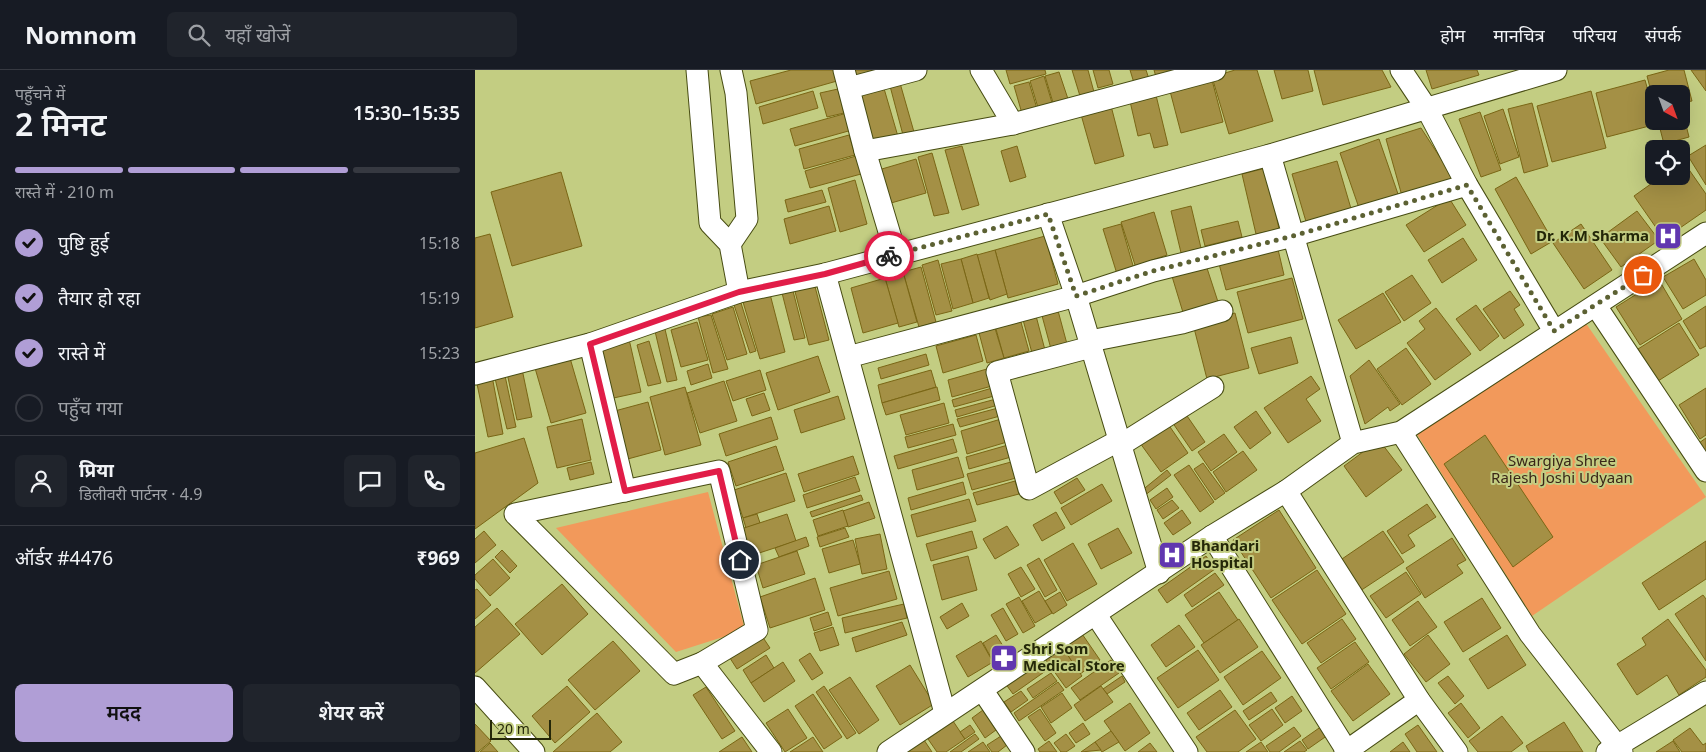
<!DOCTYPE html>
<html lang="hi">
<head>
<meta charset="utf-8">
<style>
	body { margin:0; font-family:"Noto Sans","Noto Sans Devanagari",sans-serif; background:#20242c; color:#f1f3f6; height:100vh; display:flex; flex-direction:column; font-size:19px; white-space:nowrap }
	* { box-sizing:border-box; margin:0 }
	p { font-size:16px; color:#9ea1a6 }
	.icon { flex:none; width:28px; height:28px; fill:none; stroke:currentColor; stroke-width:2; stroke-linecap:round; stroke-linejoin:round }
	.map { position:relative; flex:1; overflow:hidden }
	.side { display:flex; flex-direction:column; background:#171b24; width:475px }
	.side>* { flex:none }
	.needle { width:32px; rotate:139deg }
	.tools { position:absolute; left:1170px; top:15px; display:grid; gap:10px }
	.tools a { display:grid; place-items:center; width:45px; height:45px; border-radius:8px; background:#171b24; box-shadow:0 5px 20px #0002; font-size:25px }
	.scale { position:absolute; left:15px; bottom:12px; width:61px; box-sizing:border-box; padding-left:5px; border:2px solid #242708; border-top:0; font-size:14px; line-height:18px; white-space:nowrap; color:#242708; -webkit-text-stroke:4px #c3cd82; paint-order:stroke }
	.pin { position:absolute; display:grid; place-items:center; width:42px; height:42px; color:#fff; margin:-21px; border:2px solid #fff; border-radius:50%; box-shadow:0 1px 5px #0007 }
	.courier { position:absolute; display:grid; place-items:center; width:50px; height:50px; margin:-25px; border:4px solid #e11d48; border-radius:50%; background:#fff; color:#222; box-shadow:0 1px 6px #0007 }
	.head em { font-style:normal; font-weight:600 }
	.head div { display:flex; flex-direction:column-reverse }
	.head { display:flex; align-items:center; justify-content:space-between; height:85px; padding:0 15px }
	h1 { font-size:32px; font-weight:600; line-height:38px }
	.bar { display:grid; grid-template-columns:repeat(4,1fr); gap:8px 5px; align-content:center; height:60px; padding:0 15px }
	.bar i { height:6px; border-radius:4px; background:#363941 }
	.bar .selected { background:#b09ed6 }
	.bar p { grid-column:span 4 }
	.line { display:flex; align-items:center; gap:12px; padding:0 15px; border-top:1px solid #363941 }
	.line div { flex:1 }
	.round { display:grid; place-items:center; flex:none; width:52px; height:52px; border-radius:8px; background:#20242c }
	ol { padding:0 15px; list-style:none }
	li { display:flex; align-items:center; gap:15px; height:55px }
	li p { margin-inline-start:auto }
	li .icon { padding:5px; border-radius:50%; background:#b09ed6; color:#111; stroke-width:4 }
	li:last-child { color:#9ea1a6 }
	li i { width:28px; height:28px; border:2px solid #363941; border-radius:50% }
	.primary-button { display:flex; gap:10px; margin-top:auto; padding:10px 15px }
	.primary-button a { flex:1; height:58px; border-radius:8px; background:#b09ed6; color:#111; font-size:20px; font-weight:600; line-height:58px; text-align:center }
	.primary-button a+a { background:#20242c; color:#f1f3f6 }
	header { display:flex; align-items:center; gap:30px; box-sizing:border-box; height:70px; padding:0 25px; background:#171b24; border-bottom:1px solid #363941 }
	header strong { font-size:24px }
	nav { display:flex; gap:28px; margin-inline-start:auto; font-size:18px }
	.search { width:350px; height:45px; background:#20242c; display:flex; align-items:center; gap:12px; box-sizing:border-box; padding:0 18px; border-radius:8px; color:#9ea1a6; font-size:19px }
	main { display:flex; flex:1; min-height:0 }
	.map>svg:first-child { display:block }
</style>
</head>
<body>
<header>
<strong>Nomnom</strong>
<div class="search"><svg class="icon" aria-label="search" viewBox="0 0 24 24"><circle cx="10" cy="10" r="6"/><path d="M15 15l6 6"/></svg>यहाँ खोजें</div>
<nav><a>होम</a><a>मानचित्र</a><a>परिचय</a><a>संपर्क</a></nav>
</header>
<main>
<section class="side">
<div class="head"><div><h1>2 मिनट</h1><p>पहुँचने में</p></div><em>15:30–15:35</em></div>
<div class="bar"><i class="selected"></i><i class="selected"></i><i class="selected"></i><i></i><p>रास्ते में · 210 m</p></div>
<ol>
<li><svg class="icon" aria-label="check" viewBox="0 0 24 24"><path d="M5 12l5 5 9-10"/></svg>पुष्टि हुई<p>15:18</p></li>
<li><svg class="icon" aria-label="check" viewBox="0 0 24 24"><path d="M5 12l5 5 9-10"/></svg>तैयार हो रहा<p>15:19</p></li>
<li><svg class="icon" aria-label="check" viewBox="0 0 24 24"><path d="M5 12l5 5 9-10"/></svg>रास्ते में<p>15:23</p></li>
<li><i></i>पहुँच गया</li>
</ol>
<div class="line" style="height:90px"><a class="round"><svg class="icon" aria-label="person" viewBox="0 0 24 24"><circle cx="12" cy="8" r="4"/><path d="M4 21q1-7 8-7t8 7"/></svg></a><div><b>प्रिया</b><p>डिलीवरी पार्टनर · 4.9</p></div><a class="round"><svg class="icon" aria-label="chat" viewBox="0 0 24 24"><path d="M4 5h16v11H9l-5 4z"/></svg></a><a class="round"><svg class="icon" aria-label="phone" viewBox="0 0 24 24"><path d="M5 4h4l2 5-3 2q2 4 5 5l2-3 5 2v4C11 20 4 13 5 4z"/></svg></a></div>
<div class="line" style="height:65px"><div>ऑर्डर #4476</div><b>₹969</b></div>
<div class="primary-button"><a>मदद</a><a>शेयर करें</a></div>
</section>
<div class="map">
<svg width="1231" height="682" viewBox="0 0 1231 682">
	<rect width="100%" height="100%" fill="#c3cd82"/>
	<g fill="#f2995b">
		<polygon points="1110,252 1231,427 1057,546 941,363"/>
		<polygon points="233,422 270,560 201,582 81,458"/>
	</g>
	<g fill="#a49045" stroke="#7a6615">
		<polygon points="316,0 359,0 362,11 281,34 275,11"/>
		<polygon points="374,0 401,0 376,7"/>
		<polygon points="531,0 570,0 571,4 535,14"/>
		<polygon points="597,0 613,0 619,22 605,26"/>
		<polygon points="618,0 634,0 638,14 623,18"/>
		<polygon points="655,0 671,0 674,9 659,13"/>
		<polygon points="679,0 694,0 695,2 681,7"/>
		<polygon points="760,0 782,0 798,51 754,64 737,7"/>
		<polygon points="799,0 833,0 838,21 807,29"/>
		<polygon points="839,0 907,0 916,17 848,35"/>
		<polygon points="951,0 1002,0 1004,5 957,19"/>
		<polygon points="1194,0 1209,0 1217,31 1206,33 1206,24 1179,24 1179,33 1172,6"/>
		<polygon points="1216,0 1231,0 1231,21"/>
		<polygon points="584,2 594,32 579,36 570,6"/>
		<polygon points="569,6 578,36 564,41 555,11"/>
		<polygon points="737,10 748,52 706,63 695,21"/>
		<polygon points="1170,10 1179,42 1179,51 1182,54 1132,67 1121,23"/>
		<polygon points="554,12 563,42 548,47 539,16"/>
		<polygon points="425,13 439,62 428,65 415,16"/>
		<polygon points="408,15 424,70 398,77 383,22"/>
		<polygon points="363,19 369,43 352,47 345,23"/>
		<polygon points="338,21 343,38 288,54 284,37"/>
		<polygon points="680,21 693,75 679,78 675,63 663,66 654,27"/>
		<polygon points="1116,21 1131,78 1077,92 1062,36"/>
		<polygon points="635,32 649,86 620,94 605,41"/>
		<polygon points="1057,33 1073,96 1049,103 1033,39"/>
		<polygon points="1206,35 1214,67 1189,74 1183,51 1206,51"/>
		<polygon points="1028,39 1044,87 1025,94 1009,46"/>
		<polygon points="1005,42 1026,100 1006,107 984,49"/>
		<polygon points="372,43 377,60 320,76 315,59"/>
		<polygon points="946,58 979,109 927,126 911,69"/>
		<polygon points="374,65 380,85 329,99 324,79"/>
		<polygon points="904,69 923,124 884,138 865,83"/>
		<polygon points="1231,75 1231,115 1213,86"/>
		<polygon points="487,76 504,135 487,140 470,80"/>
		<polygon points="542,76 551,107 535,112 526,81"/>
		<polygon points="457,83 474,143 459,146 443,87"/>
		<polygon points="381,86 386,104 335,118 330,101"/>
		<polygon points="441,89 451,123 409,135 400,101"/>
		<polygon points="862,91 877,142 832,155 817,104"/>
		<polygon points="1208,91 1231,124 1231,140 1189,169 1159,126 1187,106 1206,106"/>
		<polygon points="791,98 804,159 781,164 767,104"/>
		<polygon points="86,102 107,176 37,196 16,122"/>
		<polygon points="1041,107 1078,171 1056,184 1020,119"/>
		<polygon points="380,110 392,154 365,162 353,118"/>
		<polygon points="347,120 351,132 313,142 310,130"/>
		<polygon points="974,128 991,155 949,182 931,155"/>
		<polygon points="354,136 361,161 315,174 309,149"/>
		<polygon points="716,136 726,178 714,181 716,189 708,191 696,141"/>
		<polygon points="1162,141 1184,170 1146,197 1125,168"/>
		<polygon points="679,142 692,185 668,193 670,199 662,201 646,152"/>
		<polygon points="763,151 767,167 730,176 726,160"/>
		<polygon points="646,154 659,199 642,204 628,159"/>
		<polygon points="1106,154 1137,200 1109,219 1078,173"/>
		<polygon points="15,164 38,247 0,258 0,168"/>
		<polygon points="570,166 583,214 533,228 520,180"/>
		<polygon points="988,168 1002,190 967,213 953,190"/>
		<polygon points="802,175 809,205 751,220 743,190"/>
		<polygon points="520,180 532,224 515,230 502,185"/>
		<polygon points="502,184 514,228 498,233 486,189"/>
		<polygon points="486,189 498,233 478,239 466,194"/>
		<polygon points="1219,189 1231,210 1231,225 1208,239 1188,207"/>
		<polygon points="463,190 477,241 461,245 447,195"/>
		<polygon points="730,192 745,238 710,249 696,203"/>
		<polygon points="446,197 461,252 444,257 428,202"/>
		<polygon points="428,202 442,252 424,257 410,208"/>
		<polygon points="937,205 956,233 929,251 910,222"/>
		<polygon points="410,208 423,253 388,263 376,218"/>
		<polygon points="817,208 828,249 773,263 762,222"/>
		<polygon points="338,209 354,270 334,275 318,214"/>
		<polygon points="1184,210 1207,249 1165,275 1141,237"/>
		<polygon points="318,221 330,268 319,270 307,223"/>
		<polygon points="1035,221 1045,235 1039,239 1049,255 1029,269 1008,239"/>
		<polygon points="908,223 926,252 881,279 863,250"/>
		<polygon points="295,224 310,282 285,289 268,232"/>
		<polygon points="266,233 281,281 275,283 259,235"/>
		<polygon points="1001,235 1024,266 1005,281 981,249"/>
		<polygon points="1231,236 1231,276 1225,279 1208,251"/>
		<polygon points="258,237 272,284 252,290 237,244"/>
		<polygon points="582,237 592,274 576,279 566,242"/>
		<polygon points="961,238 996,284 960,310 932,273 950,259 944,251"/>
		<polygon points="560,242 570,280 557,283 547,246"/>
		<polygon points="760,243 774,298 732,309 718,254"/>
		<polygon points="236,245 253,299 238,303 223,247"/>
		<polygon points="544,245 554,281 529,288 519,252"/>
		<polygon points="222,252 233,290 206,297 196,260"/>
		<polygon points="1204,253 1224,285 1183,311 1163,279"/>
		<polygon points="189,255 202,310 192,312 179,257"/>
		<polygon points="519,255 529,288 512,293 503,259"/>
		<polygon points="501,265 508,291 468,303 461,276"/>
		<polygon points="816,267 823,293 784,304 776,278"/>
		<polygon points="154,269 166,322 134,329 121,277"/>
		<polygon points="174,271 186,313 173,316 162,275"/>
		<polygon points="931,278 956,314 927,335 902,299"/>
		<polygon points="451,284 454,295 406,309 403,298"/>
		<polygon points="343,286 355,322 303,340 291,303"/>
		<polygon points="95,288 111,343 76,353 60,298"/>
		<polygon points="894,290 925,334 915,341 913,337 890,354 875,306"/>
		<polygon points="233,294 237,308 216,315 212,301"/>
		<polygon points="47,299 57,347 42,350 32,303"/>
		<polygon points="512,299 517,316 477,327 473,310"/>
		<polygon points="285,300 291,320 258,331 251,311"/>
		<polygon points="456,300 461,317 407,333 403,315"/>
		<polygon points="29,301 41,357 32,359 19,304"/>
		<polygon points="17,306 28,364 13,367 1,309"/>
		<polygon points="836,306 845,319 831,329 846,351 813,373 789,338"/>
		<polygon points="249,311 262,351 225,363 212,323"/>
		<polygon points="210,317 226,375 190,385 175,327"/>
		<polygon points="462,317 465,330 411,345 407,333"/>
		<polygon points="517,318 519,326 479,337 477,330"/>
		<polygon points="1231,318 1231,365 1225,369 1204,335"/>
		<polygon points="289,323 295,340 277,346 271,329"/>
		<polygon points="363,326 370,349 326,363 319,340"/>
		<polygon points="521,329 523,335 482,347 480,340"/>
		<polygon points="173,332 186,380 149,390 136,342"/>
		<polygon points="469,333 474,353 431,365 425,345"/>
		<polygon points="523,338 525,346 485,357 482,349"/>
		<polygon points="708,340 730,372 717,381 695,349"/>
		<polygon points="781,341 796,363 775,379 759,357"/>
		<polygon points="296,347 303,369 251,386 244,364"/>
		<polygon points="107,349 116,390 82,398 72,357"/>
		<polygon points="526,349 532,372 492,384 486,361"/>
		<polygon points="478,354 481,365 433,378 430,367"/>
		<polygon points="693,354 713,383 686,402 665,373"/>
		<polygon points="749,364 762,382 736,401 723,382"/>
		<polygon points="1010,365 1078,467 1038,497 969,394"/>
		<polygon points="49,368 63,413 0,459 0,383"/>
		<polygon points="1231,368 1231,383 1224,373"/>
		<polygon points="478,369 482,382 423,399 419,386"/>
		<polygon points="904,370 927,400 891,427 869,396"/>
		<polygon points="533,375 536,387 494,399 491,387"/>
		<polygon points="301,376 309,400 261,416 253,392"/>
		<polygon points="768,381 782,400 751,422 738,402"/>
		<polygon points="378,386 384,404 329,422 323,404"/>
		<polygon points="483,387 489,407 442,420 437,400"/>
		<polygon points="116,392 119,404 95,410 92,398"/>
		<polygon points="536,392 541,408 497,420 492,404"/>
		<polygon points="728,393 750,423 740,430 719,399"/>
		<polygon points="714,395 739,432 725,442 699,405"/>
		<polygon points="692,400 696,405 669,426 665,422"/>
		<polygon points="311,403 320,431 268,448 259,420"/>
		<polygon points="380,407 385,421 332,438 328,425"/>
		<polygon points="602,408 610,420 586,434 579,422"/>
		<polygon points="540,411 544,424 502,435 498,423"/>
		<polygon points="488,412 491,424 436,440 433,428"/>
		<polygon points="627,414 637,431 596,455 586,438"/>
		<polygon points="692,418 698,427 681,439 675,430"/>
		<polygon points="386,425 388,430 337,447 335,442"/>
		<polygon points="494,429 501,451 442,467 436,445"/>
		<polygon points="697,430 704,438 688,449 682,440"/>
		<polygon points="394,432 400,448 373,457 368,441"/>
		<polygon points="952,434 961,447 933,465 940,476 927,484 912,461"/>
		<polygon points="368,440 373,456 343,466 338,450"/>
		<polygon points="707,440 716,453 698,465 689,453"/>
		<polygon points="804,440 841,498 796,528 758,470"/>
		<polygon points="581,442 590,458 567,471 558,455"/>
		<polygon points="282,444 285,453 271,458 268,448"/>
		<polygon points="312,444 321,471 275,486 266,459"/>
		<polygon points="532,456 544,475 520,489 508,469"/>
		<polygon points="370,458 374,467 345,477 342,467"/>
		<polygon points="643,458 657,483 626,499 613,474"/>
		<polygon points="9,461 21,475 0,493 0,469"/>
		<polygon points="497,461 502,478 456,491 451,474"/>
		<polygon points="908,461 929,492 885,521 864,491"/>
		<polygon points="405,464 412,499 387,504 380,469"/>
		<polygon points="331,467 334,476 304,487 300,478"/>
		<polygon points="977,468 991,490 982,495 988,503 950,528 931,498"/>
		<polygon points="378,470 385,494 354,503 347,479"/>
		<polygon points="1231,471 1231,509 1184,540 1167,513"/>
		<polygon points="598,473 622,514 592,531 569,490"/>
		<polygon points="27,480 42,496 35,503 20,487"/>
		<polygon points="322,481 330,504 288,518 281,495"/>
		<polygon points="493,486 502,520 467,530 458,495"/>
		<polygon points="731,486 740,499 692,533 683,520"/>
		<polygon points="564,488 582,520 570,527 552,495"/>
		<polygon points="18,489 35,508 15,526 0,509 0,505"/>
		<polygon points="546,497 560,519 546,527 533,504"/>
		<polygon points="842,500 871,544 827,574 797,530"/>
		<polygon points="414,501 422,529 363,546 355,518"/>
		<polygon points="931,502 946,524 911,548 895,526"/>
		<polygon points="740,503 749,515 717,537 709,525"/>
		<polygon points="340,508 350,540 295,558 285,527"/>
		<polygon points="87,514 113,544 67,585 40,554"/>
		<polygon points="2,519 16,535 0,549 0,520"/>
		<polygon points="564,521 577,543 560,553 547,531"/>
		<polygon points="585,522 592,535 578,544 570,531"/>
		<polygon points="744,522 763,550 729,573 710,545"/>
		<polygon points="1228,525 1231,529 1231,591 1200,544"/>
		<polygon points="544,527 560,556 548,563 531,534"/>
		<polygon points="1007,528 1026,558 988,582 969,552"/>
		<polygon points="943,531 962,557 935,576 917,550"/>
		<polygon points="487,533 494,546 472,559 465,547"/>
		<polygon points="429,534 432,548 370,563 367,548"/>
		<polygon points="22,538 45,564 0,603 0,557"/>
		<polygon points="528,538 543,564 531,571 516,545"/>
		<polygon points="353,542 357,555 339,561 335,548"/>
		<polygon points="764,549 783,577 745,603 726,575"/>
		<polygon points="867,549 881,569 846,593 832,573"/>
		<polygon points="1193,549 1231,600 1231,607 1204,625 1192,605 1162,625 1142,594 1171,575 1167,568"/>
		<polygon points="427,552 432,565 381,582 377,568"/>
		<polygon points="704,555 720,577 691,597 676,575"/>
		<polygon points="358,557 364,575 345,581 339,563"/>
		<polygon points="605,561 625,590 605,604 585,574"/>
		<polygon points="285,563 295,578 262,599 253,585"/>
		<polygon points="521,565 539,593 524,602 508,573"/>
		<polygon points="953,565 975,594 951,612 929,584"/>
		<polygon points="1032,565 1051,595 1013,619 994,589"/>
		<polygon points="138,571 165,601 120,640 93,610"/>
		<polygon points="506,571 518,592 493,607 481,586"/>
		<polygon points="880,572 894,592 856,619 842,598"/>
		<polygon points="585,574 607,606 591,618 568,586"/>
		<polygon points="723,580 744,610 703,638 682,608"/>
		<polygon points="787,581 806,608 768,635 749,607"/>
		<polygon points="335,583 348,603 337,610 324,590"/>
		<polygon points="291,585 299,598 276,613 268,600"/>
		<polygon points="565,589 572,600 538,624 530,613"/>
		<polygon points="636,590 644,603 605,630 596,618"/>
		<polygon points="308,592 320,611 289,632 276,613"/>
		<polygon points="893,594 915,624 878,651 856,621"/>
		<polygon points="435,595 459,634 425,655 401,616"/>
		<polygon points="576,603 582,611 558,628 552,619"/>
		<polygon points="647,606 650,612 632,624 628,619"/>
		<polygon points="973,606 989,626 980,634 963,613"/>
		<polygon points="375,607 404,650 384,664 354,620"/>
		<polygon points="583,612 589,620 544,651 539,643"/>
		<polygon points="92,616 115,642 80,673 57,646"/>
		<polygon points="349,616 381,663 372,669 341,622"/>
		<polygon points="626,616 638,632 610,651 599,635"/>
		<polygon points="231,617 260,661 247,669 218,625"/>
		<polygon points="745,620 757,637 724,660 712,643"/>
		<polygon points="546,621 553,630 536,642 529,632"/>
		<polygon points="796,622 802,631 774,650 768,641"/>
		<polygon points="587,623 597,638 576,653 566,637"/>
		<polygon points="338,624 367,667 349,679 320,636"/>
		<polygon points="817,626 827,641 810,653 800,638"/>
		<polygon points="655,633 675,663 650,681 629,651"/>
		<polygon points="986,633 1005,658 993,668 973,643"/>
		<polygon points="313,639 332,668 310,682 291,653"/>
		<polygon points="565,639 581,663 570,671 553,647"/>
		<polygon points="797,639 808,655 786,671 774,655"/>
		<polygon points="508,640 521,660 510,668 497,648"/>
		<polygon points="760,640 781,669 763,682 732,682 721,667"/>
		<polygon points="122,643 147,672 135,682 78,682"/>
		<polygon points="1027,646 1048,673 1036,682 1003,682 994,671"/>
		<polygon points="478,651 490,669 471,682 462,682 453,669"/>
		<polygon points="1089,652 1108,682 1054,682 1051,676"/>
		<polygon points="608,653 615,664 601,673 594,663"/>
		<polygon points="0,654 16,671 3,682 0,682"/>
		<polygon points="495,655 500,662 490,669 485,662"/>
		<polygon points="943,655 962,682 942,682 930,664"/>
		<polygon points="847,656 853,665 833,679 827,670"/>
		<polygon points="819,657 826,666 804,682 795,682 791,676"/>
		<polygon points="1215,658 1228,675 1231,673 1231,682 1207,682 1198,670"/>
		<polygon points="636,661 644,672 627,682 620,672"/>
		<polygon points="500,664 504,669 486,682 475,682"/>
		<polygon points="591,664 600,676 591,682 586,682 579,673"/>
		<polygon points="526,666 532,675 523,682 517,682 512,675"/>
		<polygon points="267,667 277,682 244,682"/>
		<polygon points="338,667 348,682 315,682 332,671"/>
		<polygon points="449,670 457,682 431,682"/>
		<polygon points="574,671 582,682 565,682 563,679"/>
		<polygon points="825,671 832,680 829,682 809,682"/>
		<polygon points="1198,671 1205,682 1181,682"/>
		<polygon points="508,672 515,682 493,682"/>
		<polygon points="620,672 626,680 606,682"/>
		<polygon points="786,672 793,682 771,682"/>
		<polygon points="928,672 935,682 915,682"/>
		<polygon points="15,673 23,682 5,682"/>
		<polygon points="675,673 682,682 663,682"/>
	</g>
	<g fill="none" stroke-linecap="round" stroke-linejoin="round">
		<g stroke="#474c12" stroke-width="23">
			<g id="minor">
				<polyline points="222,0 235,153 255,174 264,222"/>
				<polyline points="369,0 390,81 421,185"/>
				<polyline points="506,0 538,54"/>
				<polyline points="926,0 952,39 992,115 1079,261"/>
				<polyline points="374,18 441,0"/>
				<polyline points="390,81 538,54 740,0"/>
				<polyline points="795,85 878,373"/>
				<polyline points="573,144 601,226 684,503"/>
				<polyline points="255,174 272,149 261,23 256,0"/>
				<polyline points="350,204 470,643"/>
				<polyline points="1121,236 1231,401"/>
				<polyline points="615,271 707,253 747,241"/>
				<polyline points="115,274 150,421"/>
				<polyline points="616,277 522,302 554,419 643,371"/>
				<polyline points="373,287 601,226 678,201 818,166 992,115"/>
				<polyline points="0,304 115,274 264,222 350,204 795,85 1081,0"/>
				<polyline points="926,362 1055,564 1147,682"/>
				<polyline points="644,376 738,317"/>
				<polygon points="244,401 282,560 227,593 199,604 40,444"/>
				<polyline points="811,421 944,630 982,682"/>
				<polyline points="737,466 872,681"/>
				<polyline points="621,545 712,682"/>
				<polyline points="227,593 296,682"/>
				<polyline points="0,617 59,682"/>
				<polyline points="508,621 549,682"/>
				<polyline points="413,682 737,466 811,421 878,373 926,362 1231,163"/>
				<polyline points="870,682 944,630"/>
				<polyline points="1132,682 1231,622"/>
			</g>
		</g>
		<use href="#minor" stroke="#fff" stroke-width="21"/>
	</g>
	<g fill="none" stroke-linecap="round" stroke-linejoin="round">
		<polyline stroke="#5c6133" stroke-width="5" stroke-dasharray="0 9" points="414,186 573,144 601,226 678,201 818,166 992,115 1079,261 1168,205"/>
		<polyline stroke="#e11d48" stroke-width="6" points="265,490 244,401 150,421 115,274 264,222 350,204 414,186"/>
	</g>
	<defs>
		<g id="hospital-square" transform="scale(1.4375)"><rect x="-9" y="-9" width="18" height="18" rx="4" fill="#6137af" stroke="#c3cd82"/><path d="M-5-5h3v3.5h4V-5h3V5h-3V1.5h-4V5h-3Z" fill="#fff"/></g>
		<g id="pharmacy-square" transform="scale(1.4375)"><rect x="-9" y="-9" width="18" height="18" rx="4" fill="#6137af" stroke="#c3cd82"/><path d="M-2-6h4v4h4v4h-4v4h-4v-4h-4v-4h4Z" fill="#fff"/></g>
	</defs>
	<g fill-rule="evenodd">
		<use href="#hospital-square" x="1193" y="166"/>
		<use href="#hospital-square" x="697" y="485"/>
		<use href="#pharmacy-square" x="529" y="588"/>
	</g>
	<g text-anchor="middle" stroke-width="4" stroke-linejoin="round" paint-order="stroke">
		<g font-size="15" font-weight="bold" fill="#242708" stroke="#c3cd82" text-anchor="start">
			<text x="1174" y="171" text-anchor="end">Dr. K.M Sharma</text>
			<text x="716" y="481">Bhandari<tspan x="716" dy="17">Hospital</tspan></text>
			<text x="548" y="584">Shri Som<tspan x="548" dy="17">Medical Store</tspan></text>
		</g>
		<g font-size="15" fill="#3b2618" stroke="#c3cd82">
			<text x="1087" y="396">Swargiya Shree<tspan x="1087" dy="17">Rajesh Joshi Udyaan</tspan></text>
		</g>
	</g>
</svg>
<div class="tools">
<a><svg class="needle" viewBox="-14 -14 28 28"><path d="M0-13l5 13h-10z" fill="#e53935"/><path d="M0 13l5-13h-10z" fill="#9ea1a6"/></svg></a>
<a><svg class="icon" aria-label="locate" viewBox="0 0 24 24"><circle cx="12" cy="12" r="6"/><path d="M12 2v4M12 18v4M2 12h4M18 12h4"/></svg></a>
</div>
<div class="scale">20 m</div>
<div class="pin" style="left:1168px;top:205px;background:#ea580c"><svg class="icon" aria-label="bag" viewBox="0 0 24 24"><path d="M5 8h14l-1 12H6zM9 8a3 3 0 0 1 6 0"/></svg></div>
<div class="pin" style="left:265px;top:490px;background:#1f2937"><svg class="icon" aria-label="home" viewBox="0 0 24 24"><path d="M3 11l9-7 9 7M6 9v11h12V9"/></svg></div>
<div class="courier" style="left:414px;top:186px"><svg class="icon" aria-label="bike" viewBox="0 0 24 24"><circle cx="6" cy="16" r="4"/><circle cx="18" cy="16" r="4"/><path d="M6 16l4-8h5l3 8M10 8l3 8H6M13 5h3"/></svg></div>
</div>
</main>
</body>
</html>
